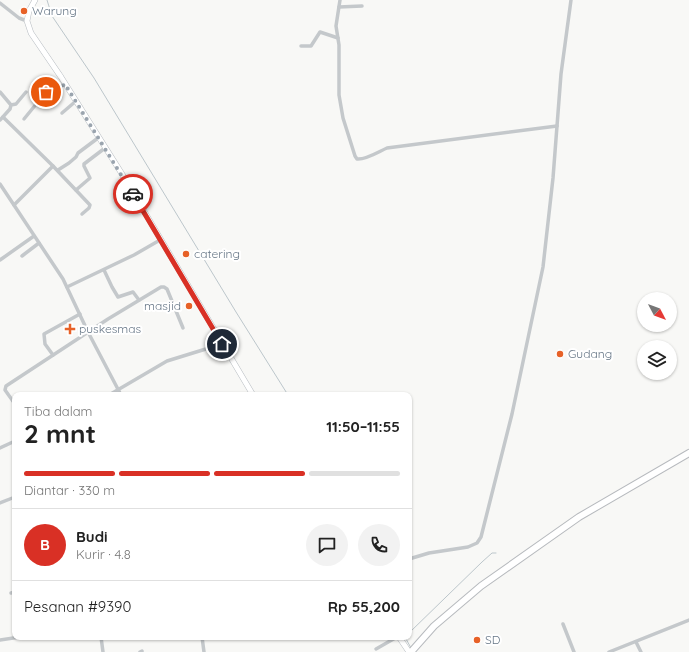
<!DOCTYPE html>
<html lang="id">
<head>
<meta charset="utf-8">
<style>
	body { margin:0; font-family:Quicksand,sans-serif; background:#f2f2f2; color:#222; height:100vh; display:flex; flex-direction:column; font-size:15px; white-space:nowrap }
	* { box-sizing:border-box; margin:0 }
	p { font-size:13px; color:#767676 }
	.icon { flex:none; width:22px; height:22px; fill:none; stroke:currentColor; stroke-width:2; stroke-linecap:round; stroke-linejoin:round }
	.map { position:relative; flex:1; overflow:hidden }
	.sheet { position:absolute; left:12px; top:392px; width:400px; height:248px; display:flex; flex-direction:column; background:#fff; border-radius:8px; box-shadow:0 1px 3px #0004 }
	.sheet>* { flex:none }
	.needle { width:26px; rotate:131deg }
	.buttons { position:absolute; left:637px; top:292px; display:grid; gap:8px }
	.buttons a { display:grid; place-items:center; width:40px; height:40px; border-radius:50%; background:#fff; box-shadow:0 1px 3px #0004; font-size:20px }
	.pin { position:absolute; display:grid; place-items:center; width:34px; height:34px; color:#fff; margin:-17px; border:2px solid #fff; border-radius:50%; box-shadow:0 1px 4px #0007 }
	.courier { position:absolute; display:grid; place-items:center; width:40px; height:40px; margin:-20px; border:3px solid #d93025; border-radius:50%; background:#fff; color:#222; box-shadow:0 1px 5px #0007 }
	.head em { font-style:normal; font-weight:700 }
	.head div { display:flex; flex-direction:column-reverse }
	.head { display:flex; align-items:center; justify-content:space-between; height:68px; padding:0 12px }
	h1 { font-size:26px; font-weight:700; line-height:30px }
	.bar { display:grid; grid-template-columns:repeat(4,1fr); gap:6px 4px; align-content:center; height:48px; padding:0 12px }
	.bar i { height:5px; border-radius:3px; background:#e0e0e0 }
	.bar .current { background:#d93025 }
	.bar p { grid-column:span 4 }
	.line { display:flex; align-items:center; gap:10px; padding:0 12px; border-top:1px solid #e0e0e0 }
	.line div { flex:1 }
	.round { display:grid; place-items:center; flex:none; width:42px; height:42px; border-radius:21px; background:#f2f2f2 }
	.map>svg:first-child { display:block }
</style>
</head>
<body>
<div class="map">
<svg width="689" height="652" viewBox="0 0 689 652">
	<rect width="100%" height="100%" fill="#f8f8f6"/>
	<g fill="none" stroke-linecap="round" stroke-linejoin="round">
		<g stroke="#bcc6cb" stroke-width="1">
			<polyline points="47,0 52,16 94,78 236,312 288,395"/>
			<polyline points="409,633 482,562 492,553 496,553"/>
			<polyline points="405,637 411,648"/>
		</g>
		<g stroke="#b8bdc2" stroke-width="6">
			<g id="secondary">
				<polyline points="35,0 29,11 27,21 31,33 61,77 122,174 253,395"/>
				<polyline points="399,637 409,652"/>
			</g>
		</g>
		<g stroke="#b7babe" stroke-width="8">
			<polyline id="highway" points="411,652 434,626 481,586 579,517 689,453"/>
		</g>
		<g stroke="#c4c8cb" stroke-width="3.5">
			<path d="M 340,0 L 336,26 L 339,45 L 339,95 L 343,118 L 355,156 L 357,159 C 366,160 378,152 387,148 L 557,126"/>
			<polyline points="0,3 19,18 27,21"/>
			<polyline points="339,7 362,6"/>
			<polyline points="301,46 311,46 320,32 338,38"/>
			<polyline points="0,92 11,105"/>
			<polyline points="62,113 76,101"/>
			<polyline points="3,117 53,166"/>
			<polyline points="24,119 46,92 51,95 65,83"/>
			<polyline points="0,120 10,109 11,105 16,104 26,92"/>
			<polyline points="58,170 69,163 76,157 78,153 98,138"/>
			<polyline points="0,184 63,279 88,332 121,395"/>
			<polyline points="76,190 90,178 84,166 84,164 105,148"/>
			<polyline points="14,205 53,166 90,205 89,208 82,214"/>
			<polyline points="22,256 39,243"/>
			<polyline points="0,260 34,236"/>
			<polyline points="104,270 112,287 118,297 133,292 139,300"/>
			<polyline points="67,287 134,255 160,240"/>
			<polyline points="53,355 45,344 44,334 80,314"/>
			<polyline points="109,395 167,361 222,344"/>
			<polyline points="15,404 5,390 6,386 108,319 161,287 164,287 167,289 183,328"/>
			<polyline points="0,448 15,441"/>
			<polyline points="0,503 15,497"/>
			<polyline points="409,559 429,553 468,547 477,543 481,537 512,414 543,267 553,178 561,74 571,0"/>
			<polyline points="11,593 15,592"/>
			<polyline points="563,624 574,652"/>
			<polyline points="101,637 103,652"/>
			<polyline points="202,637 204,652"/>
			<polyline points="0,640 20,637"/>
			<polyline points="636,642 641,652"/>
			<polyline points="376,649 397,637"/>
			<polyline points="140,652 142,651"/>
			<polyline points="609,652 689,620"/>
		</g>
		<use href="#secondary" stroke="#fff" stroke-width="5"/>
		<use href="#highway" stroke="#fff" stroke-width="6"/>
	</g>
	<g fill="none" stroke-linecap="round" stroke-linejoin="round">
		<polyline stroke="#9aa4ae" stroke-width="4" stroke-dasharray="0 7.2" points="46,92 50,95 52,94 65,84 133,194"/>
		<polyline stroke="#d93025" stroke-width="5" points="133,194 222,344"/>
	</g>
	<g fill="#e76127" stroke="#fff" stroke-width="1.5">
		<circle cx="24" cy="11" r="4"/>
		<circle cx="186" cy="254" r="4"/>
		<circle cx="189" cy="306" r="4"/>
		<path d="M68 323h4v4h4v4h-4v4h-4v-4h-4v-4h4z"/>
		<circle cx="560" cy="354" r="4"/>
		<circle cx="477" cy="640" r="4"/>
	</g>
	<g text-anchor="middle" stroke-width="4" stroke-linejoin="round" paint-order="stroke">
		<g font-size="12" fill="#677787" stroke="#fff" text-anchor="start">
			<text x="32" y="15">Warung</text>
			<text x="194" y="258">catering</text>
			<text x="181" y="310" text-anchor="end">masjid</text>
			<text x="79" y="333">puskesmas</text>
			<text x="568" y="358">Gudang</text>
			<text x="485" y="644">SD</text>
		</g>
	</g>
</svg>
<div class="buttons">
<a><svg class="needle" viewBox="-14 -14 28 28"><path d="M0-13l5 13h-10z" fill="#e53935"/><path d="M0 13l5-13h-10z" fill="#767676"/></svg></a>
<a><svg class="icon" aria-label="layers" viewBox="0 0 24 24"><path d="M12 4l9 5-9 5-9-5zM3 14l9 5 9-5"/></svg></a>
</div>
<div class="pin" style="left:46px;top:92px;background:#ea580c"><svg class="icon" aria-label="bag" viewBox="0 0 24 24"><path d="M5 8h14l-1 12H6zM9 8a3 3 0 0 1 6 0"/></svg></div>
<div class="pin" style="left:222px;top:344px;background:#1f2937"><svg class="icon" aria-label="home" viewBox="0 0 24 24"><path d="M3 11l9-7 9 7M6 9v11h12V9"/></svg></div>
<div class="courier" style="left:133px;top:194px"><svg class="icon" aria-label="car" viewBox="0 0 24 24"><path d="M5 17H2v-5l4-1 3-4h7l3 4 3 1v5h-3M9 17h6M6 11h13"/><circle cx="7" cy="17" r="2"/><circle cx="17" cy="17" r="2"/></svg></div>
<section class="sheet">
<div class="head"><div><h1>2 mnt</h1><p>Tiba dalam</p></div><em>11:50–11:55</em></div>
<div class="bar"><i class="current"></i><i class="current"></i><i class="current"></i><i></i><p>Diantar · 330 m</p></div>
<div class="line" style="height:72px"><b class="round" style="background:#d93025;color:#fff">B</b><div><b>Budi</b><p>Kurir · 4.8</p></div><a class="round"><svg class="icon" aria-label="chat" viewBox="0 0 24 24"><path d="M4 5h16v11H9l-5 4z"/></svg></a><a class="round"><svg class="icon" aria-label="phone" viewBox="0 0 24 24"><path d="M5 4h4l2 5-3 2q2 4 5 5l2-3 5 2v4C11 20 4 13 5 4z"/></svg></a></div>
<div class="line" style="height:52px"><div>Pesanan #9390</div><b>Rp 55,200</b></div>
</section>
</div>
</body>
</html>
